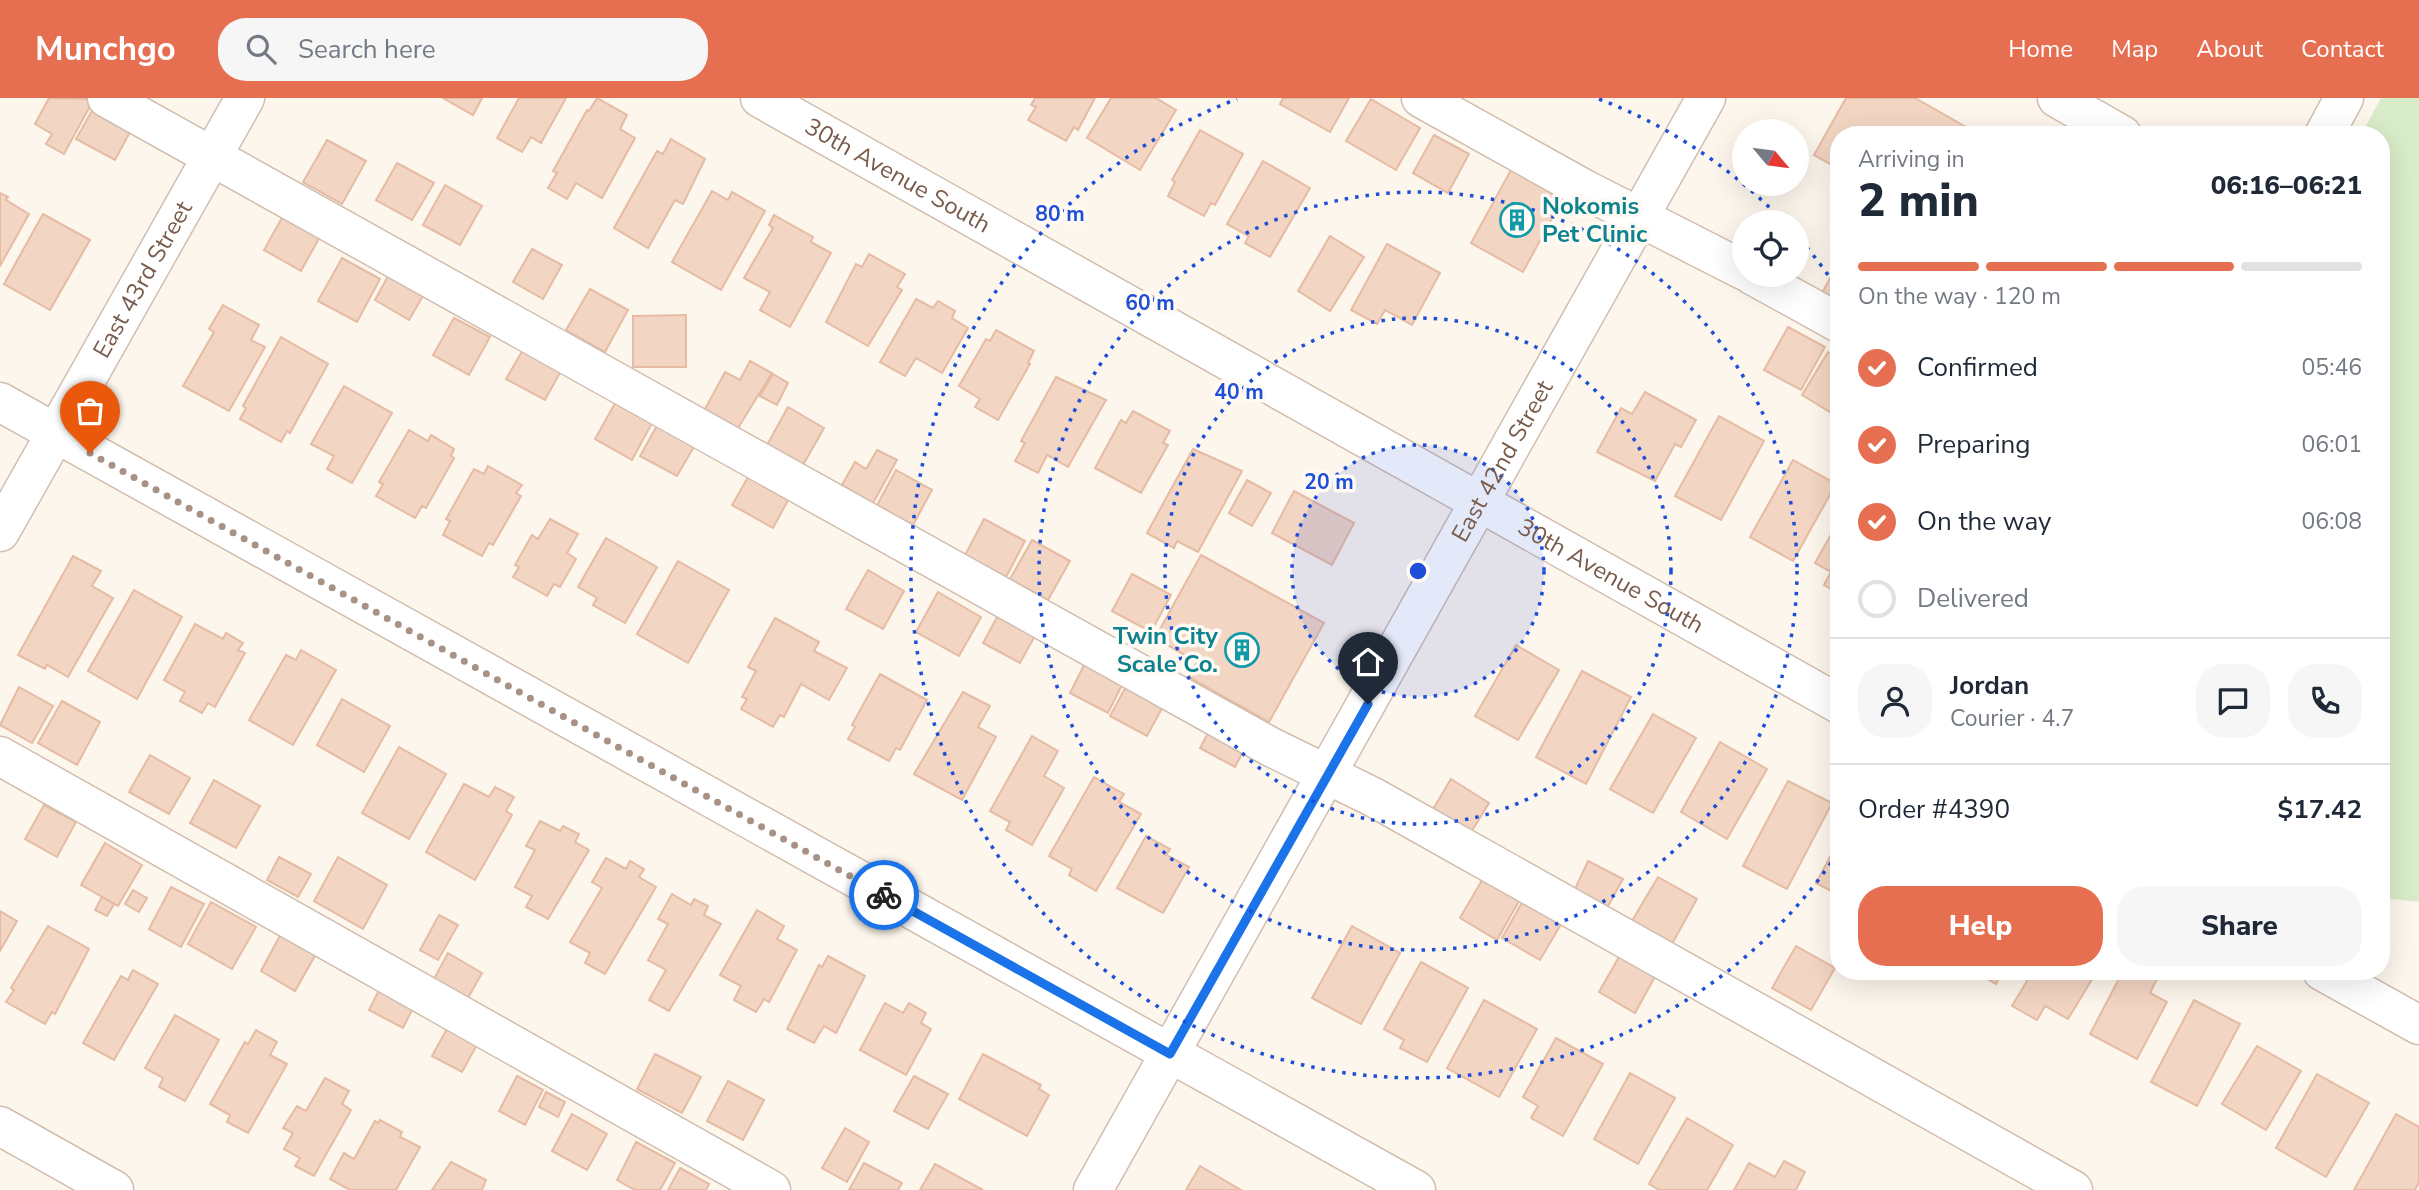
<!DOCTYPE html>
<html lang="en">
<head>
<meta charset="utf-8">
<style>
	body { margin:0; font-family:"Nunito Sans",sans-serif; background:#f6f6f7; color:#1f2937; height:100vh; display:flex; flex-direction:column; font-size:26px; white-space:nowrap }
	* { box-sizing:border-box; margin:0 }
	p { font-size:23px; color:#747a83 }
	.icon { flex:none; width:38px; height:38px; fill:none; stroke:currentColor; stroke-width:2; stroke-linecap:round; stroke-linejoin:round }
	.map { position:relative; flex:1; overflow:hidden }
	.sheet { position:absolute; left:1830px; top:28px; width:560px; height:854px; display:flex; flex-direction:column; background:#fff; border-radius:28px; box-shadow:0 7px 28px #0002 }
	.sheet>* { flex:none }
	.needle { width:46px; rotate:119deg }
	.fabs { position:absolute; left:1732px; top:21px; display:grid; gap:14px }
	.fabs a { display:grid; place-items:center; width:77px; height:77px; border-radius:50%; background:#fff; box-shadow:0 7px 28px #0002; font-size:35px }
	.pin { position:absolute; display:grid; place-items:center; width:60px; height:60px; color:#fff; margin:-72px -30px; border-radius:50% 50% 50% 0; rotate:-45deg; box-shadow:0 0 7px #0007 }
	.pin .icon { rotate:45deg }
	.courier { position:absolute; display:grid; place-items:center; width:70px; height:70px; margin:-35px; border:5px solid #1a73e8; border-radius:50%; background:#fff; color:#222; box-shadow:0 2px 9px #0007 }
	.head em { font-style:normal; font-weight:800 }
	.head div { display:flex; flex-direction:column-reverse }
	.head { display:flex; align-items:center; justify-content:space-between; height:119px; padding:0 28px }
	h1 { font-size:46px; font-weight:800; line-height:52px }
	.bar { display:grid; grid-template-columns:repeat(4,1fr); gap:10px 7px; align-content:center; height:84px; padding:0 28px }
	.bar i { height:9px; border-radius:5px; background:#e0e1e3 }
	.bar .current { background:#e76f51 }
	.bar p { grid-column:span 4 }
	.line { display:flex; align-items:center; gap:18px; padding:0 28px; border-top:2px solid #e0e1e3 }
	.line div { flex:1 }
	.round { display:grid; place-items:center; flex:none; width:74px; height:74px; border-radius:28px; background:#f6f6f7 }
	ol { padding:0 28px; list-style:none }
	li { display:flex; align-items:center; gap:21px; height:77px }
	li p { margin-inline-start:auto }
	li .icon { padding:7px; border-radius:50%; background:#e76f51; color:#fff; stroke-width:4 }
	li:last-child { color:#747a83 }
	li i { width:38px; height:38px; border:4px solid #e0e1e3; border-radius:50% }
	.primary-button { display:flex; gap:14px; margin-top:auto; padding:14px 28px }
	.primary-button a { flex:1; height:80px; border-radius:28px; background:#e76f51; color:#fff; font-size:28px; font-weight:800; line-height:80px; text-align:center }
	.primary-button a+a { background:#f6f6f7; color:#1f2937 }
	header { display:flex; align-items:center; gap:42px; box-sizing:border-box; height:98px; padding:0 35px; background:#e76f51; color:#fff }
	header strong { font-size:33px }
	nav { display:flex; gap:38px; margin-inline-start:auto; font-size:24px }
	.search { width:490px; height:63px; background:#f6f6f7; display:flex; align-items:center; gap:18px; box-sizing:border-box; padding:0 24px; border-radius:28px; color:#747a83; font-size:26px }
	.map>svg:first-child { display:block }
</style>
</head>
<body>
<header>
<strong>Munchgo</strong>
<div class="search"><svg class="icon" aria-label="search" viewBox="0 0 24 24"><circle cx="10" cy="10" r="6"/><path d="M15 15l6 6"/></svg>Search here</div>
<nav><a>Home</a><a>Map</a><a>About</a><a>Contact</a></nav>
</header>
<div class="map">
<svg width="2419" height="1092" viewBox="0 0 2419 1092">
	<rect width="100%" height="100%" fill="#fdf6ec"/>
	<polygon fill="#d8ecc9" points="2381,0 2419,0 2419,804 2382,800 2382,37 2361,37"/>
	<g fill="#f3d5c3" stroke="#e6bba3" stroke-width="2">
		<polygon points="49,0 94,1 64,56 46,46 52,36 35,26"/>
		<polygon points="443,0 482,0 473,17"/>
		<polygon points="519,0 566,0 541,45 531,39 522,54 497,40"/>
		<polygon points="597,0 627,17 620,31 635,40 602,100 576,85 567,101 548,90 557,75 553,73 587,12 589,13"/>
		<polygon points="1035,0 1095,0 1078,32 1074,29 1066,43 1028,22 1036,9 1031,7"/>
		<polygon points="1111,0 1156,0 1176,12 1140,72 1087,40"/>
		<polygon points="1283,0 1349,0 1330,34 1280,6"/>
		<polygon points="1846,0 1915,0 1980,37 1839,37 1839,71 1814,57"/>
		<polygon points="1371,1 1420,30 1396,72 1346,43"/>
		<polygon points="98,2 136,23 115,62 76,41"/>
		<polygon points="1200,32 1243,56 1215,107 1211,105 1204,118 1168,98 1175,84 1172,82"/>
		<polygon points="1434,37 1469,56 1448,95 1413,75"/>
		<polygon points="671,41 705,61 683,106 675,102 648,150 614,130 657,53 663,56"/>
		<polygon points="327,42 366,63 342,106 303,84"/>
		<polygon points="1263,63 1310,90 1270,159 1245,145 1249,138 1227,126"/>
		<polygon points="397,65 434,85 412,122 376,102"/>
		<polygon points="1512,70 1564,98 1523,174 1471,145"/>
		<polygon points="445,87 482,108 460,147 423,127"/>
		<polygon points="712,93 728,102 732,94 765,113 721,192 672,164"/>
		<polygon points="0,95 8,99 6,102 29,116 0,168"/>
		<polygon points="285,114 322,135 301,173 264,152"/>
		<polygon points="43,116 90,142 50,212 4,186"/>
		<polygon points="774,117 813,139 811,144 831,155 790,229 760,212 770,194 744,180 773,130 769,127"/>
		<polygon points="1330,138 1364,159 1330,213 1298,193"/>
		<polygon points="1387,146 1440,175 1412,227 1385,212 1377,226 1351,212"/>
		<polygon points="532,151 562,167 543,201 513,184"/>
		<polygon points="869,156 905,176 897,189 902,192 868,248 826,224 856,166 862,169"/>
		<polygon points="342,160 380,181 357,224 318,203"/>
		<polygon points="1839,164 1839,219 1816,206"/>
		<polygon points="392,171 427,191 409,222 375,202"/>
		<polygon points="590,191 628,212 605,254 566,232"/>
		<polygon points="916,201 933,210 938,203 955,213 952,220 968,230 942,275 916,260 905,278 880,264"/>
		<polygon points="223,207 259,227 251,242 265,249 229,313 183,288 214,234 209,231"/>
		<polygon points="686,217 686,269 633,269 633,218"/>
		<polygon points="454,220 490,239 469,277 433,257"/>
		<polygon points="1788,229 1825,249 1801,292 1764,272"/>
		<polygon points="996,232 1034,253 1028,265 1030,266 998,322 975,309 980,301 959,288 986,241 990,243"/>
		<polygon points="281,239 328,266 290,335 287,333 281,344 240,321 246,310 243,308"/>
		<polygon points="528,243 566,264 545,302 506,281"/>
		<polygon points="1828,254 1839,261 1838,319 1802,297"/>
		<polygon points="750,263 772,275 738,330 705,311 725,274 740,282"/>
		<polygon points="773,276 788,285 777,307 760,298"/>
		<polygon points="1056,279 1106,302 1068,369 1047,357 1038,375 1015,363 1025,345 1021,343"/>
		<polygon points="344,288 392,315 352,385 327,371 334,358 311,346"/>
		<polygon points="622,293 658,314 632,362 595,341"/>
		<polygon points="1645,294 1696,322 1681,349 1675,346 1655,383 1597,354 1621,310 1632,316"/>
		<polygon points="788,309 824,330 803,367 767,347"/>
		<polygon points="1133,313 1170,333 1163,345 1168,347 1141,395 1095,370 1121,322 1126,325"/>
		<polygon points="663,317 700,338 677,378 640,358"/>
		<polygon points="1719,318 1764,343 1721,422 1675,398"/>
		<polygon points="409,332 428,343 431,337 454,351 451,358 454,360 426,410 422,408 415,420 376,398 383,386 379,384"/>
		<polygon points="1193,351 1242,373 1198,454 1177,443 1174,450 1147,435"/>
		<polygon points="877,352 897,362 873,405 842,387 855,364 866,371"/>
		<polygon points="1793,362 1836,386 1793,463 1750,439"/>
		<polygon points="488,368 522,387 516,395 521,398 493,447 489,445 482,458 443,437 450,423 446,421 474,371 484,376"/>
		<polygon points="752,372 792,395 773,430 732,407"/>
		<polygon points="896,372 932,392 913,427 877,407"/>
		<polygon points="1247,382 1271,395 1252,428 1229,415"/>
		<polygon points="1294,393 1354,425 1332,467 1272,435"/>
		<polygon points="550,421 578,436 567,455 576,461 560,489 554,486 547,498 513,479 519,469 515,467 532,437 538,441"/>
		<polygon points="984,421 1025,443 1006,479 965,457"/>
		<polygon points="1839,422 1839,496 1824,487 1831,474 1815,465"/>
		<polygon points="606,440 657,469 625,525 593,507 597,500 578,489"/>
		<polygon points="1032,442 1070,463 1048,502 1010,481"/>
		<polygon points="1201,457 1324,525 1269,624 1189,579 1197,564 1155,540"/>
		<polygon points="73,458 101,473 92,488 113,500 68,579 47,567 45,571 18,557"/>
		<polygon points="678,463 729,492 688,565 637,536"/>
		<polygon points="868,472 904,493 883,531 846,511"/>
		<polygon points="1132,476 1171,497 1151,534 1112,513"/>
		<polygon points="134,492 182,519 137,601 88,573"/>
		<polygon points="938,494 981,519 959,558 916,534"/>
		<polygon points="1003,508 1040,529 1020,565 983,545"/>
		<polygon points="775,520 819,544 814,553 847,570 829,602 801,586 784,619 780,617 773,629 741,611 747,601 742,599 756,573 748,569"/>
		<polygon points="195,526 223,541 226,535 243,545 238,552 245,555 215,609 208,605 202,615 180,603 185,594 164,582"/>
		<polygon points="1516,547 1559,572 1518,642 1475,618"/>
		<polygon points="301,552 336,572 293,647 249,622 286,557 296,562"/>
		<polygon points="1088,559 1126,579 1108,615 1070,595"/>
		<polygon points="1582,573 1631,599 1586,686 1536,659"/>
		<polygon points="880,576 927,602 900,652 896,650 889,663 848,641 855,629 852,627"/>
		<polygon points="1130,581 1167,601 1147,638 1110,618"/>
		<polygon points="19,589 53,608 32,645 0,627"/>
		<polygon points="963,594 990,608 978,629 996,639 962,702 914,676"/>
		<polygon points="342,601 390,628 364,674 317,647"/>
		<polygon points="62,603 100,624 77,667 38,645"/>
		<polygon points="1653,616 1696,640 1653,715 1610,691"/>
		<polygon points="1212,627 1247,646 1235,669 1200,650"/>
		<polygon points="1032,638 1058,653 1044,678 1064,690 1032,747 1006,732 1010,724 990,713"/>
		<polygon points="1720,644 1767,671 1727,741 1681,714"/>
		<polygon points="399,649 446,676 409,741 362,715"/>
		<polygon points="150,657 190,680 169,716 129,694"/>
		<polygon points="1094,679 1124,696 1119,704 1141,716 1096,793 1069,777 1072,771 1049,758"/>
		<polygon points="1451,681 1489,705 1470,736 1432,713"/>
		<polygon points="214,682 260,708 236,750 190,725"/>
		<polygon points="1788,683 1832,705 1787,791 1743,768"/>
		<polygon points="464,686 489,699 495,689 514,699 506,713 512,717 475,782 426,754"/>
		<polygon points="44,707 76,724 57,759 25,741"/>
		<polygon points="540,723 560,733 563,728 579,736 575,744 589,752 548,821 526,809 532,798 515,789 535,752 526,748"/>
		<polygon points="1146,738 1170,751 1166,757 1189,769 1163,815 1117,790"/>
		<polygon points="1839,742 1839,797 1816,785"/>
		<polygon points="105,745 142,767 118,808 81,787"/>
		<polygon points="279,759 311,776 298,799 267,782"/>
		<polygon points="338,759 387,787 363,831 314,803"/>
		<polygon points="606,760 626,771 630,763 644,771 639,779 656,789 605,876 585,865 590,855 570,844 602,790 592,784"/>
		<polygon points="1588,763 1623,781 1607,810 1574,793"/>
		<polygon points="1485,777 1522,798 1497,842 1460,820"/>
		<polygon points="1658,779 1697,801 1672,846 1632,823"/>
		<polygon points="171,789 204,806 181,849 149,831"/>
		<polygon points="133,792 147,800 139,814 125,806"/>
		<polygon points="672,796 691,807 694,801 708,808 704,817 721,826 669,913 649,902 666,872 648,862 668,826 658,821"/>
		<polygon points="102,799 114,806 107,818 95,812"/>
		<polygon points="1525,799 1564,821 1540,862 1502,840"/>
		<polygon points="211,804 256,829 232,871 188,846"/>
		<polygon points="757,812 784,828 777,841 797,852 769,904 764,901 756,914 734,902 741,888 720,877"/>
		<polygon points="0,813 17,823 0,853"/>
		<polygon points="439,817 458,827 438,862 420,852"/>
		<polygon points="48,828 89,851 55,916 52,914 45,926 6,904 14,892 11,890"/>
		<polygon points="1352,828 1400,855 1361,926 1312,900"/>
		<polygon points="282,834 317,854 295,893 261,873"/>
		<polygon points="1796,848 1835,870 1811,912 1772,890"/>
		<polygon points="1623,852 1658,873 1635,915 1599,894"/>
		<polygon points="448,855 482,875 468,900 434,881"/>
		<polygon points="828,858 865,878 836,935 824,928 814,945 787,931 819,867 822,869"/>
		<polygon points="1421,864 1468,890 1427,964 1400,950 1404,942 1384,931"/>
		<polygon points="133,872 158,886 114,962 83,945 121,878 128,882"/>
		<polygon points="1974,873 2003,873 1996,886"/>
		<polygon points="2033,873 2097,873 2068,921 2045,908 2037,922 2012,908"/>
		<polygon points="2123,873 2142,873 2157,881 2150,895 2167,904 2137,961 2090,936"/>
		<polygon points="380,890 414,908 403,930 369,912"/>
		<polygon points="1484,902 1537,931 1499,999 1447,970"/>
		<polygon points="2194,902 2240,926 2197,1008 2151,984"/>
		<polygon points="885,905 903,915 909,905 926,915 921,925 931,931 906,977 860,952"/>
		<polygon points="175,917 219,942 185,1003 159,989 163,980 145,970"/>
		<polygon points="448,929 478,945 462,974 432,958"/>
		<polygon points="256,932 277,944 270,957 287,966 248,1035 227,1024 230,1017 210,1006 245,944 248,946"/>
		<polygon points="1556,940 1603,966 1563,1038 1531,1020 1538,1008 1523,999"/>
		<polygon points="2257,948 2301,973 2266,1032 2222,1006"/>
		<polygon points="655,956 701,979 682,1015 637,991"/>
		<polygon points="983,956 1041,987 1039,991 1049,997 1027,1038 959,1001"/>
		<polygon points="1630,975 1675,1000 1638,1066 1594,1041"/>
		<polygon points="2317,976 2369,1005 2326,1079 2276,1050"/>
		<polygon points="517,978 543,992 525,1027 499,1013"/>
		<polygon points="914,978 948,996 928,1031 894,1013"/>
		<polygon points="325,980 349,993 342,1006 351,1012 314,1078 295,1068 300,1060 284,1051 293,1035 283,1030 297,1008 306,1013"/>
		<polygon points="728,983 764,1002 743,1042 707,1023"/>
		<polygon points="546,994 565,1004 558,1019 539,1009"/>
		<polygon points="572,1016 607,1036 587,1072 552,1053"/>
		<polygon points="2396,1016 2419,1029 2419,1084 2415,1092 2354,1092"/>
		<polygon points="1687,1020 1733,1047 1707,1092 1659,1092 1649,1086"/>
		<polygon points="380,1022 402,1034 400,1039 420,1049 396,1092 350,1092 330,1081 344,1055 354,1061 375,1023 378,1025"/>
		<polygon points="845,1030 869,1044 847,1084 822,1070"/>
		<polygon points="636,1044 675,1065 660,1092 635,1092 617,1082"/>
		<polygon points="1784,1063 1805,1074 1796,1092 1734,1092 1749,1065 1775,1079"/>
		<polygon points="451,1064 486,1082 482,1092 432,1092"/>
		<polygon points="864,1065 902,1085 898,1092 849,1092"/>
		<polygon points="935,1066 983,1092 920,1092"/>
		<polygon points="1200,1068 1241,1092 1186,1092"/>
		<polygon points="680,1070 709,1086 706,1092 668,1092"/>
	</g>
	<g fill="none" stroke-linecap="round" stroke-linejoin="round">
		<g stroke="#d1beb0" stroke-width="41">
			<g id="minor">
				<polyline points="107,0 1269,648 1373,699 2073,1092"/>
				<path id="s1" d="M 760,0 L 1839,606"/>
				<polyline points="1421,0 1586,92 1745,173"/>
				<polyline points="2057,0 2122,37"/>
				<polyline points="2324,37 2344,0"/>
				<polyline points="1752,177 1839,225"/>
				<polyline points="0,304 1416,1092"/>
				<path id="s2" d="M 0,434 L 245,0"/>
				<polyline points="0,658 771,1092"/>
				<polyline points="2322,873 2419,927"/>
				<polyline points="0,1028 114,1092"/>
				<path id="s3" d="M 1093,1092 L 1706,0"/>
			</g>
		</g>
		<use href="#minor" stroke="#fff" stroke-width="38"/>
	</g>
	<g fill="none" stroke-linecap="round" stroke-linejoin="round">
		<polyline stroke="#a89285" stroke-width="7" stroke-dasharray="0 12.6" points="90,355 884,797"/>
		<polyline stroke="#1a73e8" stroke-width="9" points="884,797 1170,956 1368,606"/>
	</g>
	<circle cx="1418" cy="473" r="126" fill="#1d4ed8" fill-opacity=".12"/>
	<g fill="none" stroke="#1d4ed8" stroke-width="3.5" stroke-dasharray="3.5 7">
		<circle cx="1418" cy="473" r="126"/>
		<circle cx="1418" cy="473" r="253"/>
		<circle cx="1418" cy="473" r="379"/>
		<path d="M1837 756A506 506 0 1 1 1237 1M1599 1A506 506 0 0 1 1782 122M1800 141A506 506 0 0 1 1837 190"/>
	</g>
	<defs>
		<g id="building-ring" transform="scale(1.75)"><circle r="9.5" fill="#fffaf3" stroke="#0f9aa8" stroke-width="1.5"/><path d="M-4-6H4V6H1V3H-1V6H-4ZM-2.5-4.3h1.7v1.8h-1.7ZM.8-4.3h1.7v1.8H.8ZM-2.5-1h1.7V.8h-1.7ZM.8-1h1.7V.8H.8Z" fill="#0f9aa8"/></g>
	</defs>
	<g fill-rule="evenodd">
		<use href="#building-ring" x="1517" y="122"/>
		<use href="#building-ring" x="1242" y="552"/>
	</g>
	<g text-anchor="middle" stroke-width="7" stroke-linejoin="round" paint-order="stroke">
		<g font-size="24" fill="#7a5c4d" stroke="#fffaf3">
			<text dy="8" stroke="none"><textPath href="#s1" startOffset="158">30th Avenue South</textPath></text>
			<text dy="8" stroke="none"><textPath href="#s2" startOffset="290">East 43rd Street</textPath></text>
			<text dy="8" stroke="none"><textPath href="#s3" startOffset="836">East 42nd Street</textPath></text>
			<text dy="8" stroke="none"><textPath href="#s1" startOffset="976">30th Avenue South</textPath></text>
		</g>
		<g font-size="24" font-weight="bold" fill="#0d838f" stroke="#fffaf3" text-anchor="start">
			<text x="1542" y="116">Nokomis<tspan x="1542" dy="28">Pet Clinic</tspan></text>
			<text x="1218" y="546" text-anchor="end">Twin City<tspan x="1218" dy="28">Scale Co.</tspan></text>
		</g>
	</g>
	<circle cx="1418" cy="473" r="10" fill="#1d4ed8" stroke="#fffaf3" stroke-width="3.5"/>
	<g font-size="21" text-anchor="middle" font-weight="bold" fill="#1d4ed8" stroke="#fffaf3" stroke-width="7" stroke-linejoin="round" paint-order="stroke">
		<text x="1060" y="123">80 m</text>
		<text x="1150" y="212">60 m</text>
		<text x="1239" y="301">40 m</text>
		<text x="1329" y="391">20 m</text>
	</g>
</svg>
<div class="fabs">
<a><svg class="needle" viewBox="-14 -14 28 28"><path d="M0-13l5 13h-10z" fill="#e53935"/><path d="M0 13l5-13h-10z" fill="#747a83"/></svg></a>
<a><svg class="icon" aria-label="locate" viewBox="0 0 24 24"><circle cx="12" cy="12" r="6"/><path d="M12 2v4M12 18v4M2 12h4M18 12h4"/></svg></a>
</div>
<div class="pin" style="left:90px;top:355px;background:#ea580c"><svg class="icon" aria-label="bag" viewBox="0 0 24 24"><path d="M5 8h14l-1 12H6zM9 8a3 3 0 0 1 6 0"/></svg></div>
<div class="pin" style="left:1368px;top:606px;background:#1f2937"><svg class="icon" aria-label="home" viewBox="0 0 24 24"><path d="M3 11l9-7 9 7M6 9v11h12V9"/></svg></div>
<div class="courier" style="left:884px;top:797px"><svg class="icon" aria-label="bike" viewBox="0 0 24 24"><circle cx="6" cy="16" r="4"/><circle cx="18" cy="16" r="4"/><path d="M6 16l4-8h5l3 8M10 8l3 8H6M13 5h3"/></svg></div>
<section class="sheet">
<div class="head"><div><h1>2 min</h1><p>Arriving in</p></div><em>06:16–06:21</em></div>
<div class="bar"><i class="current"></i><i class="current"></i><i class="current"></i><i></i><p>On the way · 120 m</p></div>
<ol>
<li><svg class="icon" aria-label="check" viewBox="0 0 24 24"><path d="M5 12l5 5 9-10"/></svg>Confirmed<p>05:46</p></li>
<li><svg class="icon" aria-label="check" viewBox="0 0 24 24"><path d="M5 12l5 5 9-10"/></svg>Preparing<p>06:01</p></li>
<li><svg class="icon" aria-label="check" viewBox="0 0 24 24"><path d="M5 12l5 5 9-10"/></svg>On the way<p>06:08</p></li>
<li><i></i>Delivered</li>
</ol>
<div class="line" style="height:126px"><a class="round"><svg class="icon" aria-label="person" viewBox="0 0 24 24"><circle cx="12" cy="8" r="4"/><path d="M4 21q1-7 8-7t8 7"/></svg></a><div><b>Jordan</b><p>Courier · 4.7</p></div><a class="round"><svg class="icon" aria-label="chat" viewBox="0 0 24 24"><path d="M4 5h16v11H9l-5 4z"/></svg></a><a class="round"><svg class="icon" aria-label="phone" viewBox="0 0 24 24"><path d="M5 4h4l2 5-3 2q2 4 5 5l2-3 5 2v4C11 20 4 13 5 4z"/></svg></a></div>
<div class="line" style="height:91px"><div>Order #4390</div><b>$17.42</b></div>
<div class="primary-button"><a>Help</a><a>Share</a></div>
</section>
</div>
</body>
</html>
